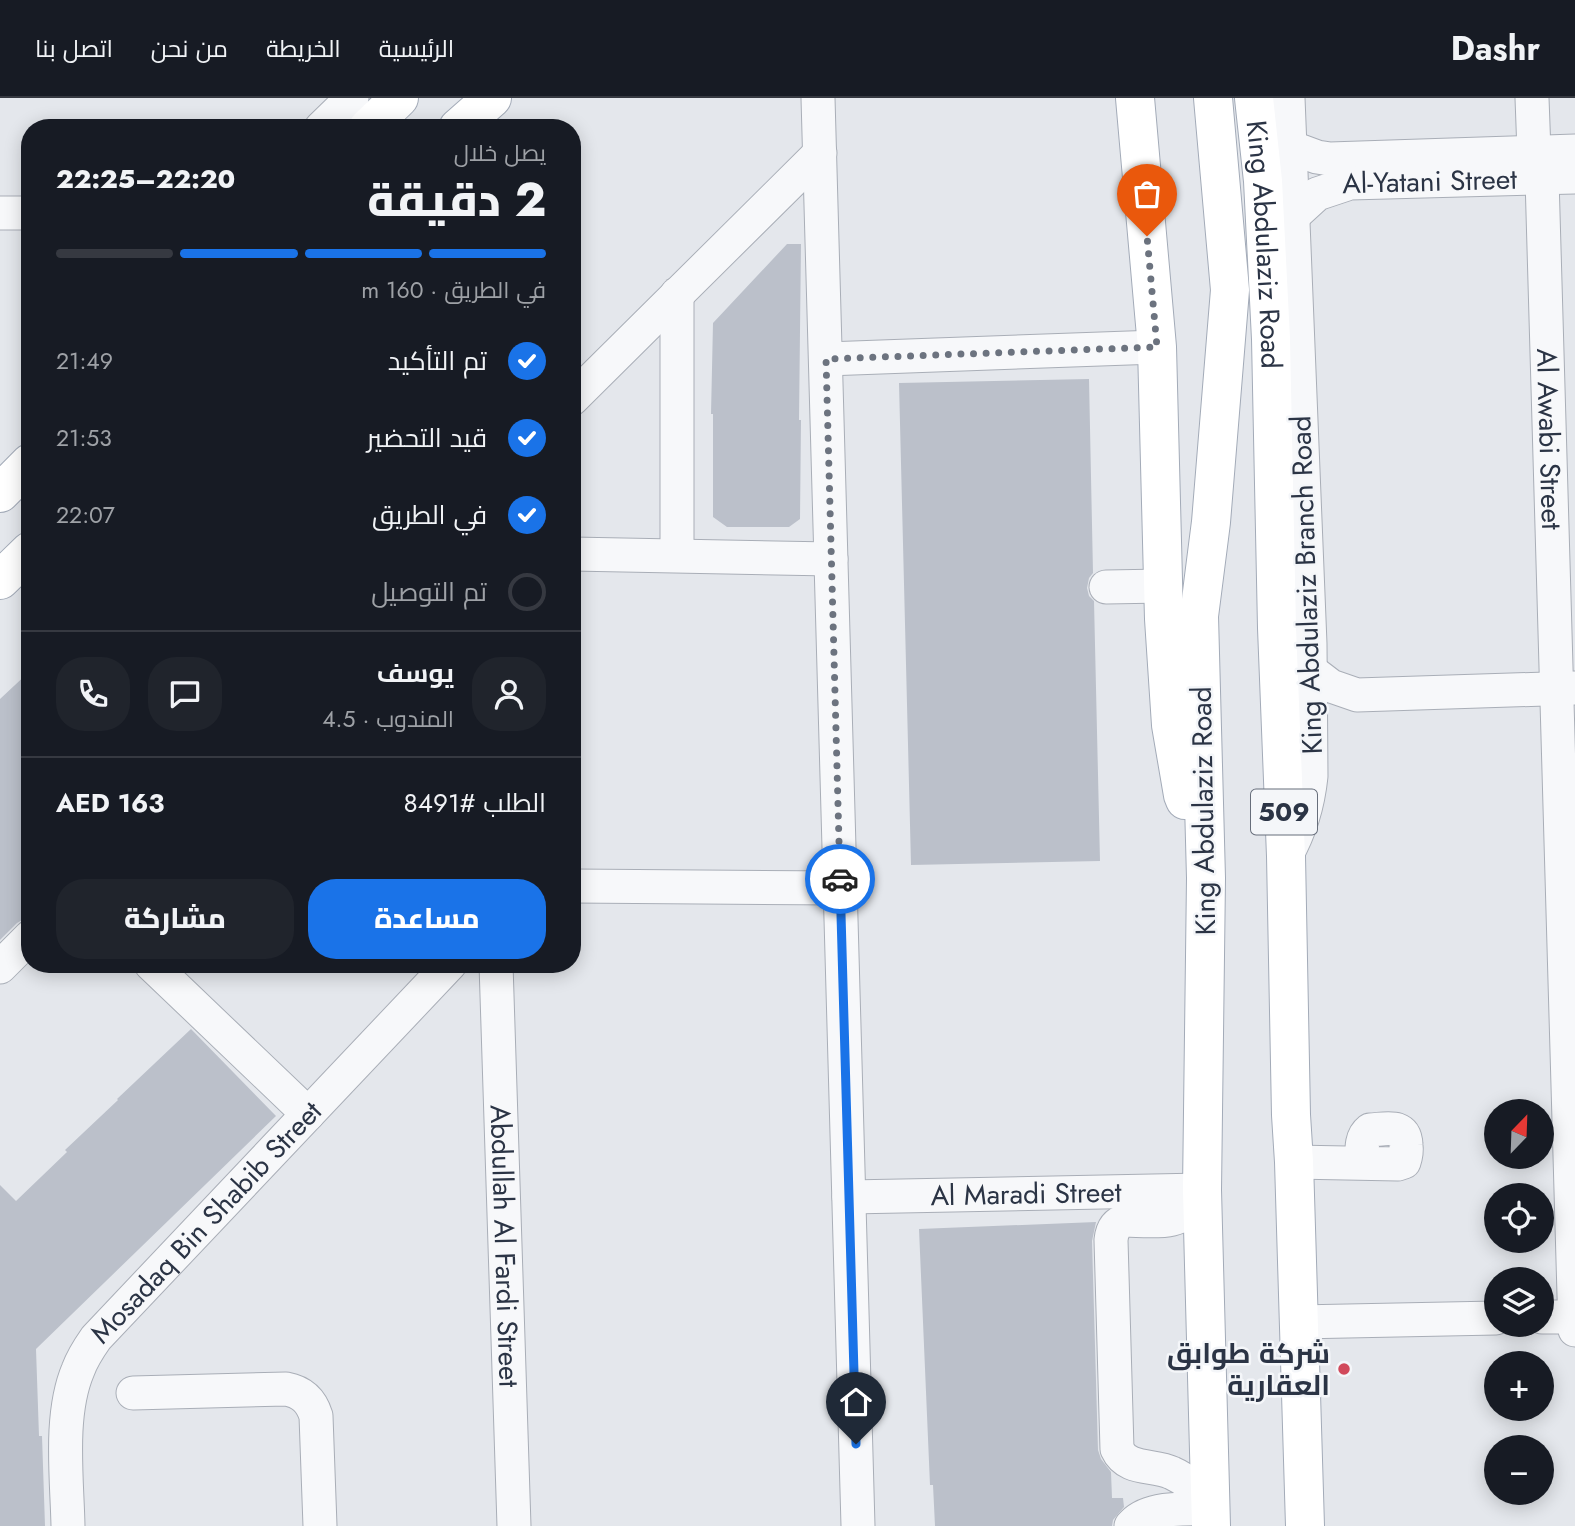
<!DOCTYPE html>
<html lang="ar">
<head>
<meta charset="utf-8">
<style>
	body { margin:0; font-family:Jost,Cairo,sans-serif; background:#20242c; color:#f1f3f6; direction:rtl; height:100vh; display:flex; flex-direction:column; font-size:26px; white-space:nowrap }
	* { box-sizing:border-box; margin:0 }
	p { font-size:23px; color:#9ea1a6 }
	.icon { flex:none; width:38px; height:38px; fill:none; stroke:currentColor; stroke-width:2; stroke-linecap:round; stroke-linejoin:round }
	.map { position:relative; flex:1; overflow:hidden; direction:ltr }
	.details { position:absolute; left:21px; top:21px; width:560px; height:854px; display:flex; flex-direction:column; background:#171b24; border-radius:28px; box-shadow:0 4px 18px #0003; direction:rtl }
	.details>* { flex:none }
	.needle { width:46px; rotate:23deg }
	.controls { position:absolute; left:1484px; top:1001px; display:grid; gap:14px }
	.controls a { display:grid; place-items:center; width:70px; height:70px; border-radius:50%; background:#171b24; box-shadow:0 4px 18px #0003; font-size:35px }
	.pin { position:absolute; display:grid; place-items:center; width:60px; height:60px; color:#fff; margin:-72px -30px; border-radius:50% 50% 50% 0; rotate:-45deg; box-shadow:0 0 7px #0007 }
	.pin .icon { rotate:45deg }
	.courier { position:absolute; display:grid; place-items:center; width:70px; height:70px; margin:-35px; border:5px solid #1a73e8; border-radius:50%; background:#fff; color:#222; box-shadow:0 2px 9px #0007 }
	.headline em { font-style:normal; font-weight:800 }
	.headline div { display:flex; flex-direction:column-reverse }
	.headline { display:flex; align-items:center; justify-content:space-between; height:119px; padding:0 35px }
	h1 { font-size:46px; font-weight:800; line-height:52px }
	.bar { display:grid; grid-template-columns:repeat(4,1fr); gap:10px 7px; align-content:center; height:84px; padding:0 35px }
	.bar i { height:9px; border-radius:5px; background:#363941 }
	.bar .active { background:#1a73e8 }
	.bar p { grid-column:span 4 }
	.line { display:flex; align-items:center; gap:18px; padding:0 35px; border-top:2px solid #363941 }
	.line div { flex:1 }
	.round { display:grid; place-items:center; flex:none; width:74px; height:74px; border-radius:28px; background:#20242c }
	ol { padding:0 35px; list-style:none }
	li { display:flex; align-items:center; gap:21px; height:77px }
	li p { margin-inline-start:auto }
	li .icon { padding:7px; border-radius:50%; background:#1a73e8; color:#fff; stroke-width:4 }
	li:last-child { color:#9ea1a6 }
	li i { width:38px; height:38px; border:4px solid #363941; border-radius:50% }
	.cta { display:flex; gap:14px; margin-top:auto; padding:14px 35px }
	.cta a { flex:1; height:80px; border-radius:28px; background:#1a73e8; color:#fff; font-size:28px; font-weight:800; line-height:80px; text-align:center }
	.cta a+a { background:#20242c; color:#f1f3f6 }
	header { display:flex; align-items:center; gap:42px; box-sizing:border-box; height:98px; padding:0 35px; background:#171b24; border-bottom:2px solid #363941 }
	header strong { font-size:33px }
	nav { display:flex; gap:38px; margin-inline-start:auto; font-size:24px }
	.map>svg:first-child { display:block }
</style>
</head>
<body>
<header>
<strong>Dashr</strong>
<nav><a>الرئيسية</a><a>الخريطة</a><a>من نحن</a><a>اتصل بنا</a></nav>
</header>
<div class="map">
<svg width="1575" height="1428" viewBox="0 0 1575 1428">
	<rect width="100%" height="100%" fill="#e4e7ec"/>
	<g fill="#bbc0ca">
		<polygon points="787,146 801,146 799,322 801,322 800,421 789,429 727,429 713,419 713,316 711,316 713,225"/>
		<polygon points="1089,281 1093,475 1089,480 1087,490 1089,498 1094,503 1100,763 911,767 899,285"/>
		<polygon points="30,573 30,820 24,821 17,825 0,842 0,601"/>
		<polygon points="191,931 276,1018 36,1251 39,1338 42,1338 45,1428 0,1428 0,1087 16,1103 67,1054 65,1052 118,1002 117,1001"/>
		<polygon points="1096,1124 1092,1143 1098,1352 1101,1361 1111,1374 1112,1400 1123,1400 1124,1409 1113,1422 1112,1428 935,1428 933,1387 930,1387 919,1131"/>
	</g>
	<g fill="none" stroke-linecap="round" stroke-linejoin="round">
		<g stroke="#a9aeb7" stroke-width="35">
			<g id="minor">
				<polyline points="818,0 858,1428"/>
				<polyline points="1532,0 1534,54"/>
				<polyline points="321,30 352,0"/>
				<polyline points="1290,49 1317,59 1330,61 1575,53"/>
				<path id="s1" d="M 1542,80 L 1575,1232"/>
				<polyline points="0,115 30,115"/>
				<path id="s2" d="M 1293,118 L 1317,96 L 1350,85 L 1575,79"/>
				<polyline points="826,261 1157,249"/>
				<polyline points="572,301 820,55"/>
				<polyline points="572,456 831,461"/>
				<polyline points="677,457 677,196"/>
				<polyline points="1106,489 1163,488"/>
				<polyline points="1310,572 1331,588 1357,597 1575,590"/>
				<path d="M 1286,758 C 1300,733 1308,708 1311,678 L 1310,546 L 1288,0"/>
				<polyline points="572,788 840,790"/>
				<polyline points="151,866 308,1016"/>
				<path id="s3" d="M 496,866 L 514,1428"/>
				<polyline points="0,869 30,839"/>
				<path d="M 1294,1064 L 1398,1066 L 1404,1064 C 1406,1058 1407,1054 1406,1047 C 1405,1025 1387,1031 1370,1032 C 1360,1040 1362,1053 1362,1065"/>
				<path id="s4" d="M 849,1099 L 1202,1092"/>
				<path d="M 1202,1101 C 1180,1128 1157,1123 1126,1122 C 1116,1125 1112,1132 1111,1142 L 1117,1351 C 1127,1373 1153,1366 1172,1375 C 1188,1382 1200,1394 1210,1408"/>
				<polyline points="1542,1219 1575,1219"/>
				<polyline points="1298,1224 1496,1220"/>
				<path d="M 133,1295 L 286,1291 C 302,1294 311,1302 316,1318 L 320,1428"/>
				<path id="s5" d="M 68,1428 C 67,1380 59,1317 78,1272 C 82,1261 89,1250 96,1240 L 450,866"/>
				<path d="M 1131,1428 C 1148,1407 1186,1412 1210,1410"/>
			</g>
		</g>
		<g stroke="#a3abb8" stroke-width="40">
			<g id="major">
				<polyline points="1135,0 1157,249 1164,521 1171,627 1183,697 1185,702"/>
				<path id="s6" d="M 1254,0 L 1263,83 L 1271,241 L 1277,530 L 1286,758 L 1291,1017 L 1294,1064 L 1305,1428"/>
				<polyline points="368,30 399,0"/>
				<polyline points="458,30 492,0"/>
				<polyline points="0,395 30,365"/>
				<polyline points="0,482 30,453"/>
				<polyline points="1211,1428 1202,1092 1206,780 1199,518 1211,424 1230,192 1213,0"/>
			</g>
		</g>
		<use href="#minor" stroke="#f7f8fa" stroke-width="33"/>
		<use href="#major" stroke="#fff" stroke-width="38"/>
	</g>
	<g fill="none" stroke-linecap="round" stroke-linejoin="round">
		<polyline stroke="#6c737f" stroke-width="7" stroke-dasharray="0 12.6" points="840,781 826,261 1157,249 1147,138"/>
		<polyline stroke="#1a73e8" stroke-width="9" points="840,781 856,1346"/>
	</g>
	<circle fill="#d1495b" stroke="#f4f6f9" stroke-width="2.5" cx="1344" cy="1271" r="7"/>
	<g text-anchor="middle" stroke-width="5" stroke-linejoin="round" paint-order="stroke">
		<rect fill="#f4f6f9" stroke="#676e7b" stroke-width="2" x="1251" y="691.5" width="66" height="45" rx="5"/>
		<g font-size="26" font-weight="bold" fill="#2b3445">
			<text x="1284" y="723">509</text>
		</g>
		<g font-size="28" fill="#2b3445" stroke="#f4f6f9">
			<text dy="10" stroke="none"><textPath href="#s2" startOffset="147">Al-Yatani Street</textPath></text>
			<text dy="10" stroke="none"><textPath href="#s6" startOffset="147">King Abdulaziz Road</textPath></text>
			<text dy="10" stroke="none"><textPath href="#s1" startOffset="261">Al Awabi Street</textPath></text>
			<text transform="translate(1306 487) rotate(-92)" y="10">King Abdulaziz Branch Road</text>
			<text transform="translate(1203 713) rotate(-91)" y="10">King Abdulaziz Road</text>
			<text dy="10" stroke="none"><textPath href="#s4" startOffset="177">Al Maradi Street</textPath></text>
			<text dy="10" stroke="none"><textPath href="#s5" startOffset="354">Mosadaq Bin Shabib Street</textPath></text>
			<text dy="10" stroke="none"><textPath href="#s3" startOffset="282">Abdullah Al Fardi Street</textPath></text>
		</g>
		<g font-size="28" font-weight="bold" fill="#2b3445" stroke="#f4f6f9" text-anchor="end">
			<text x="1330" y="1265">شركة طوابق<tspan x="1330" dy="32">العقارية</tspan></text>
		</g>
	</g>
</svg>
<div class="controls">
<a><svg class="needle" viewBox="-14 -14 28 28"><path d="M0-13l5 13h-10z" fill="#e53935"/><path d="M0 13l5-13h-10z" fill="#9ea1a6"/></svg></a>
<a><svg class="icon" aria-label="locate" viewBox="0 0 24 24"><circle cx="12" cy="12" r="6"/><path d="M12 2v4M12 18v4M2 12h4M18 12h4"/></svg></a>
<a><svg class="icon" aria-label="layers" viewBox="0 0 24 24"><path d="M12 4l9 5-9 5-9-5zM3 14l9 5 9-5"/></svg></a>
<a>+</a>
<a>−</a>
</div>
<div class="pin" style="left:1147px;top:138px;background:#ea580c"><svg class="icon" aria-label="bag" viewBox="0 0 24 24"><path d="M5 8h14l-1 12H6zM9 8a3 3 0 0 1 6 0"/></svg></div>
<div class="pin" style="left:856px;top:1346px;background:#1f2937"><svg class="icon" aria-label="home" viewBox="0 0 24 24"><path d="M3 11l9-7 9 7M6 9v11h12V9"/></svg></div>
<div class="courier" style="left:840px;top:781px"><svg class="icon" aria-label="car" viewBox="0 0 24 24"><path d="M5 17H2v-5l4-1 3-4h7l3 4 3 1v5h-3M9 17h6M6 11h13"/><circle cx="7" cy="17" r="2"/><circle cx="17" cy="17" r="2"/></svg></div>
<section class="details">
<div class="headline"><div><h1>2 دقيقة</h1><p>يصل خلال</p></div><em>22:20–22:25</em></div>
<div class="bar"><i class="active"></i><i class="active"></i><i class="active"></i><i></i><p>في الطريق · 160 m</p></div>
<ol>
<li><svg class="icon" aria-label="check" viewBox="0 0 24 24"><path d="M5 12l5 5 9-10"/></svg>تم التأكيد<p>21:49</p></li>
<li><svg class="icon" aria-label="check" viewBox="0 0 24 24"><path d="M5 12l5 5 9-10"/></svg>قيد التحضير<p>21:53</p></li>
<li><svg class="icon" aria-label="check" viewBox="0 0 24 24"><path d="M5 12l5 5 9-10"/></svg>في الطريق<p>22:07</p></li>
<li><i></i>تم التوصيل</li>
</ol>
<div class="line" style="height:126px"><a class="round"><svg class="icon" aria-label="person" viewBox="0 0 24 24"><circle cx="12" cy="8" r="4"/><path d="M4 21q1-7 8-7t8 7"/></svg></a><div><b>يوسف</b><p>المندوب · 4.5</p></div><a class="round"><svg class="icon" aria-label="chat" viewBox="0 0 24 24"><path d="M4 5h16v11H9l-5 4z"/></svg></a><a class="round"><svg class="icon" aria-label="phone" viewBox="0 0 24 24"><path d="M5 4h4l2 5-3 2q2 4 5 5l2-3 5 2v4C11 20 4 13 5 4z"/></svg></a></div>
<div class="line" style="height:91px"><div>الطلب #8491</div><b>AED 163</b></div>
<div class="cta"><a>مساعدة</a><a>مشاركة</a></div>
</section>
</div>
</body>
</html>
